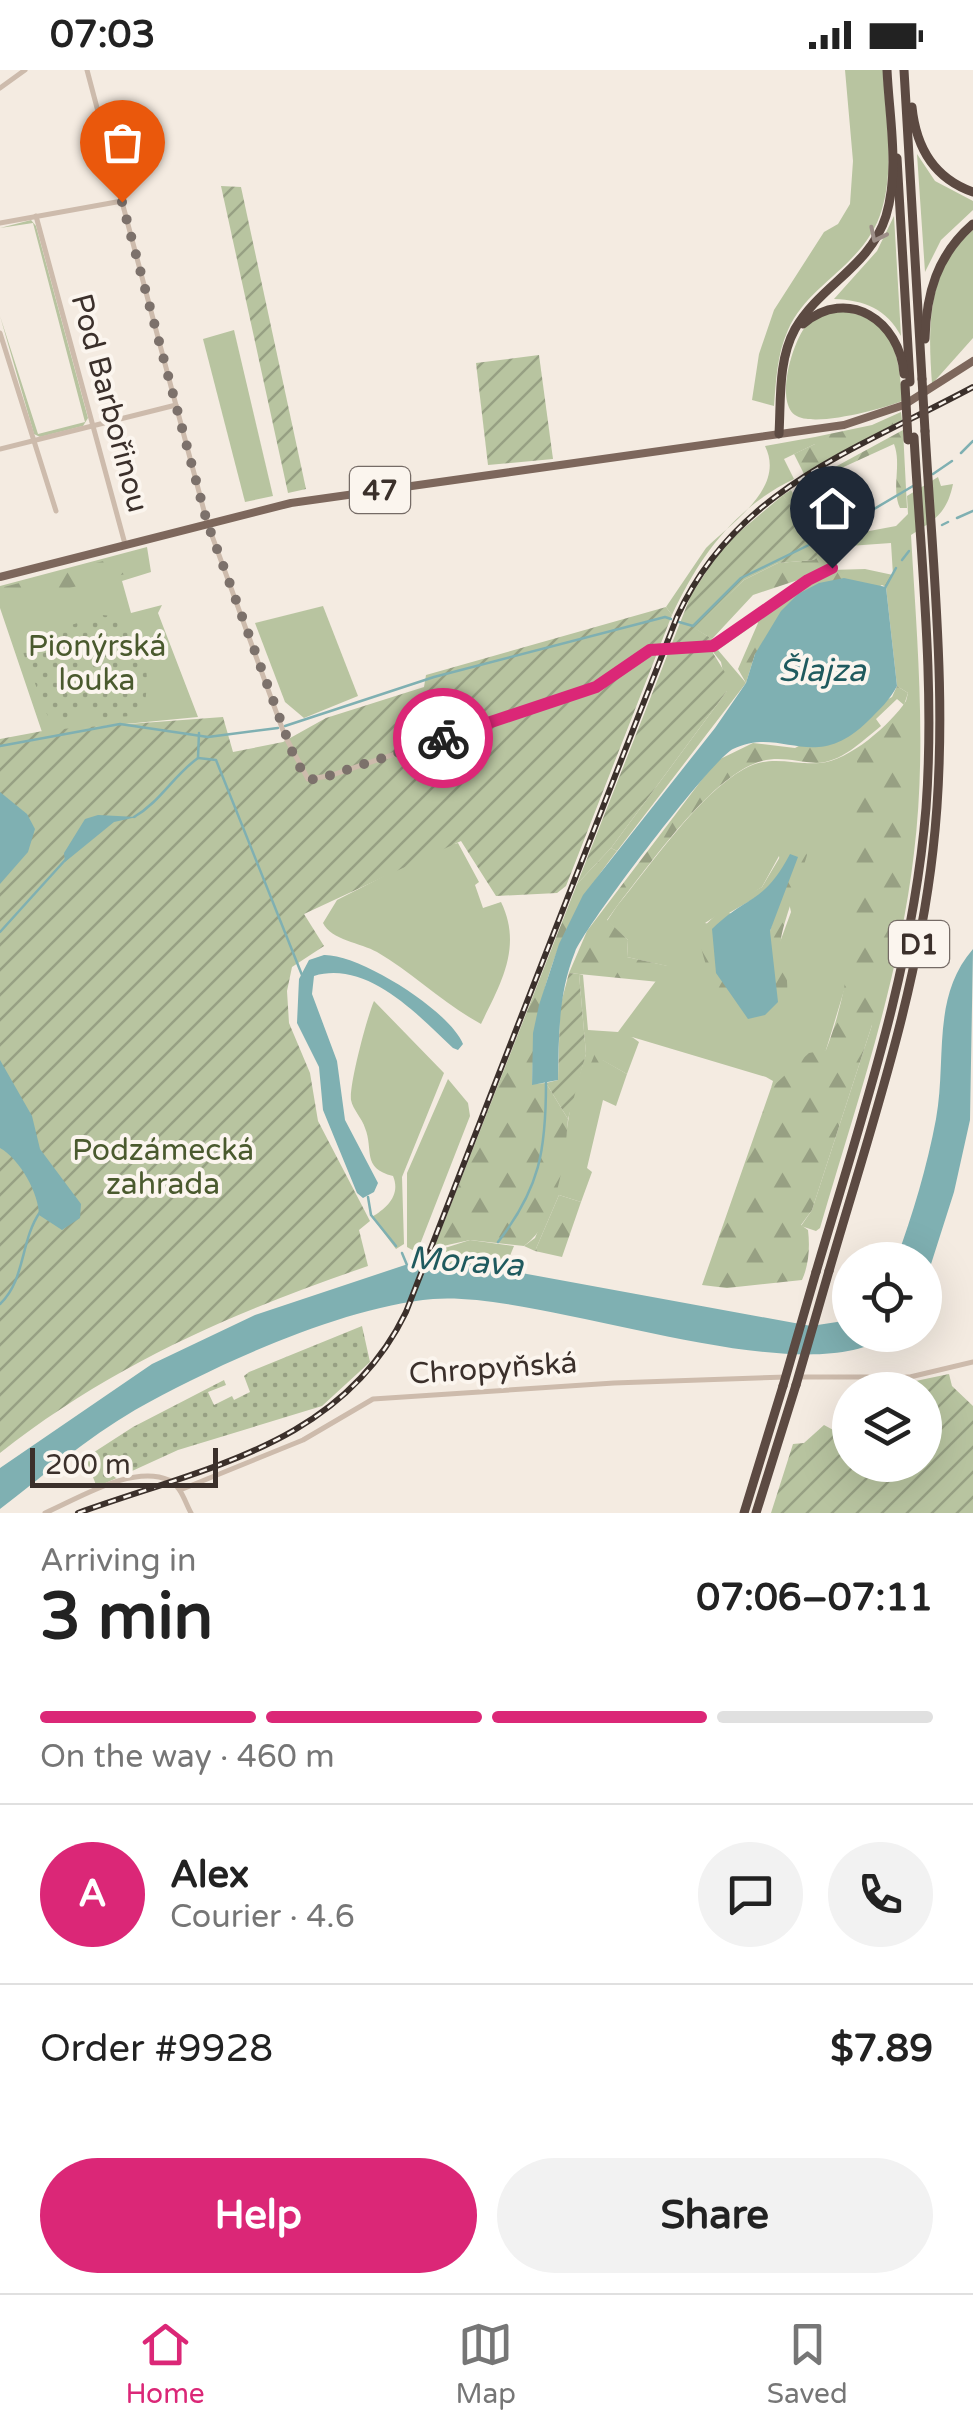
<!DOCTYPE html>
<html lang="en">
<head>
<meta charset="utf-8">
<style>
	body { margin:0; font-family:"Varela Round",sans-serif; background:#f2f2f2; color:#222; height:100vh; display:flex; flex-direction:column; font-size:38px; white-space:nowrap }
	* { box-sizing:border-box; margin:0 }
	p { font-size:32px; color:#767676 }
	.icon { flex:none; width:55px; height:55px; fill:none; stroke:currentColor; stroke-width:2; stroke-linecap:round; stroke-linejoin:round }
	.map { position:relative; height:1443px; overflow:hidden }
	.details { display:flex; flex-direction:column; background:#fff; flex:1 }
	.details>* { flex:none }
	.controls { position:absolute; left:832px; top:1172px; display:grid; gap:20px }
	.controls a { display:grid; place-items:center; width:110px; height:110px; border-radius:50%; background:#fff; box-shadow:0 10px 40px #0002; font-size:50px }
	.scale { position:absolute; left:30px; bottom:25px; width:188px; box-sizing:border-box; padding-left:10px; border:5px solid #3b302b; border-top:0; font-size:28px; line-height:35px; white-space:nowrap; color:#3b302b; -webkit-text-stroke:8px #fbf5ee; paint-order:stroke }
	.pin { position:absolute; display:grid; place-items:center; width:85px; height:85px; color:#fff; margin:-102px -42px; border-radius:50% 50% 50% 0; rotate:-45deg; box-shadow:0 0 10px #0007 }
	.pin .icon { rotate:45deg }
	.courier { position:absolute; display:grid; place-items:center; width:100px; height:100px; margin:-50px; border:8px solid #db2777; border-radius:50%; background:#fff; color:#222; box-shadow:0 2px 12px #0007 }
	.summary em { font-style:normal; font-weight:800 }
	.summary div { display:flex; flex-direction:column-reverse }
	.summary { display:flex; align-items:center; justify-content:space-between; height:170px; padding:0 40px }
	h1 { font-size:65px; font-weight:800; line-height:75px }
	.bar { display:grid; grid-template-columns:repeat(4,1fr); gap:15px 10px; align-content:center; height:120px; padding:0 40px }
	.bar i { height:12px; border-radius:8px; background:#e0e0e0 }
	.bar .current { background:#db2777 }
	.bar p { grid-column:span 4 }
	.line { display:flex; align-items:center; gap:25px; padding:0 40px; border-top:2px solid #e0e0e0 }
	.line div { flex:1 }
	.round { display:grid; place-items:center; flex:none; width:105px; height:105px; border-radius:52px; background:#f2f2f2 }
	.button { display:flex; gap:20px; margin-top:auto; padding:20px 40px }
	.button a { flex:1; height:115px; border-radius:60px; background:#db2777; color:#fff; font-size:40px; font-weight:800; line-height:115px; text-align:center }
	.button a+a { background:#f2f2f2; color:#222 }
	.status { display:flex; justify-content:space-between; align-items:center; height:70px; padding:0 50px; background:#fff; direction:ltr }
	.status svg { height:28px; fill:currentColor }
	.tab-bar { display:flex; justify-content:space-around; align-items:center; height:140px; border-top:2px solid #e0e0e0; background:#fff; font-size:28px; color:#767676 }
	.tab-bar a { display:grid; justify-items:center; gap:5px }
	.tab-bar .current { color:#db2777 }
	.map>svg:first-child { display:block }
</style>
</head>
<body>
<div class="status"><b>07:03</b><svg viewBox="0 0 49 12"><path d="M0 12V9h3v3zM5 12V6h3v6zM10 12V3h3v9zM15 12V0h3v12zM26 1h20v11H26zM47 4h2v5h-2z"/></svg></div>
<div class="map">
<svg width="973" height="1443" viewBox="0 0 973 1443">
	<defs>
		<pattern id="forest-firs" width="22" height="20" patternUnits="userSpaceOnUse" patternTransform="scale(2.5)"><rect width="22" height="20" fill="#b8c4a0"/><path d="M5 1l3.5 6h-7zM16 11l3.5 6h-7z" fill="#97a083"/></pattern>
		<pattern id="park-dots" width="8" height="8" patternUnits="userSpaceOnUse" patternTransform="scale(2.5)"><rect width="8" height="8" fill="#b8c4a0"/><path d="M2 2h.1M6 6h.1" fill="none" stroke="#97a083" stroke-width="1.8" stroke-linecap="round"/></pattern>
		<pattern id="garden-furrows" width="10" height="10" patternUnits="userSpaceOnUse" patternTransform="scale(2.5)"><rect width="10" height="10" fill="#b8c4a0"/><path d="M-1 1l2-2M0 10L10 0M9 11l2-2" fill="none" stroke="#97a083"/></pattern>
	</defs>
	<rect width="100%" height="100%" fill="#f4ebe1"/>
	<g fill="#b8c4a0" fill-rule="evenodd">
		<path d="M 845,0 L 883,0 C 885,44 895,96 882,139 C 866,195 808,213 788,260 C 777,284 776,311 774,336 L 752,330 L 759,284 L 774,240 L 824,162 L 838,154 L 850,134 L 853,91 Z"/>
		<polygon points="917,84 935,111 973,131 973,140 941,170 925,202"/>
		<path d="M 894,146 L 901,266 C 887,239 864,230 834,229 L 877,181 Z"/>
		<polygon points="31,150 36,156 88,348 83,356 40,367 34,364 0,246 38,364 85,352 33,153 0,158"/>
		<path d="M 973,160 L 973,268 L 932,314 C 928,258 926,200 973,160 Z"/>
		<path d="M 834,241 C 891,243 900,281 902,331 C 882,339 813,358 795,345 C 775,330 793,271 806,256 C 813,249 825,245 834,241 Z"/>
		<polygon points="234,260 273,426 245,432 203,269"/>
		<path d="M 815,367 L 815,374 L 784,389 L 794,409 C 735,437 699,487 672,545 L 666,537 L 706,478 C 732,452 786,418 765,376 Z"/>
		<path d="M 938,407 L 941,416 L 953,414 C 947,443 935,450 911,465 C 917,571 927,677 914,783 C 899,912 856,1034 820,1158 L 816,1161 L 801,1156 L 812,1140 L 872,955 L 861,690 L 857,691 L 857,840 L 849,904 L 826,980 L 771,1018 L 773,1011 L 766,1007 L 632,967 L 601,989 L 627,1004 L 616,1036 L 603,1030 L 587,1098 L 592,1102 L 581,1132 L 559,1125 L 535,1181 L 524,1176 L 535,1168 L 559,1109 L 571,1033 L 586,984 L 579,904 L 583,905 L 588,960 L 618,962 L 667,896 L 627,887 L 628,870 L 607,851 L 617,836 C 651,795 698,725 744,699 C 770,684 792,695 820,693 C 849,691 891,654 906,631 L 908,623 L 897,616 L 886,517 L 893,505 L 891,473 L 835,477 L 835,499 L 830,501 L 783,425 L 791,420 L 813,457 L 832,468 L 896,456 L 908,444 L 907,426 ZM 779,786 L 791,842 L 780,872 L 705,853 L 762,817 Z"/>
		<polygon points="147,477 151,502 122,511 131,543 162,535 158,543 198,647 42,662 0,538 0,516"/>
		<polygon points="323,536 358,626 304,648 285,632 255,553"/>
		<polygon points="754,546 758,552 718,580 746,613 617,781 611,778 727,621 721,592 713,582 715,571"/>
		<path d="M 458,773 L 479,812 L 475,815 L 483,838 L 501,832 C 523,877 500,915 481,954 C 444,934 413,903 377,882 C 361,873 331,870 323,853 L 337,830 L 441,777 Z"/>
		<path d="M 374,931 L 444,1003 L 402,1107 L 404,1174 L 396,1179 L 372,1147 C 387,1138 401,1125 393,1106 C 361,1098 374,1080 365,1058 C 362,1048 353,1040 351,1030 C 349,1015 367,947 374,931 Z"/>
		<polygon points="448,1009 468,1033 470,1046 417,1182 426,1184 470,1170 514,1176 504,1200 414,1192 416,1182 407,1177 407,1103"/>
	</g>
	<g fill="url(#forest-firs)" fill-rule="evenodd">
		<polygon points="901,342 902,350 804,404 794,384 815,374 815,367 872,355"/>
		<path d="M 903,360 L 907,438 L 900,438 C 891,418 902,395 894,374 L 791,421 Z"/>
		<polygon points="824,482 830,500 865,499 893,505 886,517 882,515 755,584 746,613 738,599 758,553 754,546 804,508 753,525 712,569 694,558 744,510 778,493 813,490"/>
		<polygon points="134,483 137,501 22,530 6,528 4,517"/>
		<path d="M 897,616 L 908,623 L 904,635 L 897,629 L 876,649 L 881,656 C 862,671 841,693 816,693 C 798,692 781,686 762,691 C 712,704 649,796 617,836 L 607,850 L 628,870 L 627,887 L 668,896 L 659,912 L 569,903 L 587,861 L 716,691 L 753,673 L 795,678 L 892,627 Z"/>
		<path d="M 894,652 L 910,670 L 901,824 L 890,880 L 872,955 L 812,1140 L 801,1155 L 808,1160 C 810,1176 809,1195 802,1210 L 727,1218 L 702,1215 L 771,1018 L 809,983 L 826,980 C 863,885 854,789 857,690 L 865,676 Z"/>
		<path d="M 787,775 L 802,775 L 807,785 C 803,800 779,863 781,873 C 783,891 792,916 784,934 C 750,1011 700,901 699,861 L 723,838 L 762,817 ZM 790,785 L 770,861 L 729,843 L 772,818 Z"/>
		<path d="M 611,778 L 617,781 C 560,853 534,922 532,1014 L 546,1013 L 568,1049 C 565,1088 558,1152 524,1176 L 470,1170 L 434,1178 L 577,814 Z"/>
		<polygon points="632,967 639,972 627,1004 602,990 596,1002 587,1003 598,976"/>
		<polygon points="559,1125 581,1132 562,1187 535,1181"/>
	</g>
	<g fill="url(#park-dots)">
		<path d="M 102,545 L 123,547 C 146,564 151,610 144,636 L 133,646 L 86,649 L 95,642 L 94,637 L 81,640 L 78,651 L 50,652 L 19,572 Z"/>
		<polygon points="362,1256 370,1292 322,1336 178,1380 97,1417 85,1388 133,1357 224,1310 226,1315 208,1322 214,1335 232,1326 234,1330 250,1322 244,1306 249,1302"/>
	</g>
	<g fill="url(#garden-furrows)">
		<polygon points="221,116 241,117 306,419 288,423"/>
		<polygon points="539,285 553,389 488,395 476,293"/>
		<polygon points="783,425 824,482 814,490 778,493 744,510 695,558 715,571 713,583 729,609 727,621 611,778 577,814 691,525 724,475"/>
		<path d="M 666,537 L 672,545 L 566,816 L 557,823 L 496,826 L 461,771 L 304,844 L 324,876 L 292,897 L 287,921 L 289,953 L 310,1003 L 318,1051 L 370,1151 L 359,1160 L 368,1196 C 232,1243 113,1294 0,1383 L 0,669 L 48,660 L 223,647 L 233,682 L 283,672 L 326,648 L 424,617 L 426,605 Z"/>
		<polygon points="569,903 579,904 586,984 568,1049 546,1013 558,1010 560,937"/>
		<polygon points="949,1304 952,1316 973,1336 973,1443 771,1443 793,1374 804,1373 824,1355 850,1369 850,1395 925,1395 925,1320 906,1320 906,1313"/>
	</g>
	<g fill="#7fb0b2">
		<path d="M 844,508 L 886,517 L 897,616 C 890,630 879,640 868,651 C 813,705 783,655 733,679 C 710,691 586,855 575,882 C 558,924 559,966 558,1010 L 532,1015 L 533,963 L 539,935 L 559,874 L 583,825 L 715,658 L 746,613 L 755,584 L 781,541 L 798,524 L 819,513 Z"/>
		<polygon points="0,722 27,744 35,759 28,782 0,814"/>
		<polygon points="98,745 137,747 114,752 65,792 64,783 85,749"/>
		<path d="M 790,784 L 798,787 L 770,861 L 778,932 L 765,945 L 748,949 L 716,903 L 712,859 C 748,824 763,835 790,784 Z"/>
		<path d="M 973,879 L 970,1050 L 954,1122 L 925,1213 L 925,1190 L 896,1190 C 913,1144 927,1097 936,1049 C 947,990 931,927 973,879 Z"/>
		<path d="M 324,885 C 360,884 450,941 463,974 L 458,980 L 453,978 C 417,944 367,890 314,906 L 312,924 L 337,991 L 345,1050 L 378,1113 L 374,1122 L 363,1128 L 357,1123 L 323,1040 L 319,997 L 297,953 L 299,909 L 309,890 Z"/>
		<path d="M 0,990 L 32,1046 L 40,1079 L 81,1134 L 80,1148 L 62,1160 L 39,1145 C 39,1124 20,1089 0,1078 Z"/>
		<path d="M 414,1192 L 473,1194 L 811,1256 L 850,1250 L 850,1265 L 889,1265 C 802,1327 544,1220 433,1229 C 342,1237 215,1295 135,1340 C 87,1368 44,1405 0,1439 L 0,1398 L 152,1294 L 255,1245 Z"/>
	</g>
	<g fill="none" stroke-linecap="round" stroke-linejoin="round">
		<g stroke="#7fb0b2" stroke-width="2.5">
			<polyline points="961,383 973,371"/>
			<polyline points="933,404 952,391"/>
			<polyline points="957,448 973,441"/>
			<polyline points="942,455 948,452"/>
			<polyline points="830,465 913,416"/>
			<polyline points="902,490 909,481"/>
			<polyline points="885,518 896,498"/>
			<polyline points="679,552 693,556 741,508 819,470"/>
			<polyline points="285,656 434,607 665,547 671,549"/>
			<polyline points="0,676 120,654 208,667 278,658"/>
			<polyline points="198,688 216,690 302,905"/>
			<path d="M 134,747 C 160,732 174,705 198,688 L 199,663"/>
			<polyline points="0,862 67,788"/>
			<polyline points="368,1127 371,1145 396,1176"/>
			<path d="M 498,1172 C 540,1118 546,1080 546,1013"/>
			<polyline points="402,1183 407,1195"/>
			<path d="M 0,1234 C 26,1209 20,1171 40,1142"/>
		</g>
		<g stroke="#cdbbac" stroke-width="5">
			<polyline points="87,0 207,452 285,666 308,709 329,706 596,617 650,581 713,576 807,510 832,499"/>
			<polyline points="0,18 25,0"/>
			<polyline points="36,146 125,474"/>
			<polyline points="0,153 122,131"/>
			<polyline points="0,263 56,441"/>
			<polyline points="0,379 176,335"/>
			<polyline points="798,1307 910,1307 973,1292"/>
			<polyline points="180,1420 303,1370 373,1329 614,1313 787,1307"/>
			<path d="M 45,1443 C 78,1429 132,1394 169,1410 C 181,1416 185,1432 191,1443"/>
		</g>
		<polyline stroke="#7d675c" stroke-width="8" points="0,507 291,433 844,355 904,335 973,291"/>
		<g stroke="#5c4a42" stroke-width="9">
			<polyline points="904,0 922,309"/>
			<path d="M 912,37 C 916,77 933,108 973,122"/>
			<polyline points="897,88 910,312"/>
			<path d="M 803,254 C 848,216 900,251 904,304"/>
			<path d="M 925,269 C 926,224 937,185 973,154"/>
			<path d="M 779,364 C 781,329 778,290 795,259 C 820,215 870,197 886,146 C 900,100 889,46 887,0"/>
			<path d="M 829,1201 C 869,1063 917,924 933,780 C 949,641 933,500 925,361"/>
			<path d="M 816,1202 C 861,1049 913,898 926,738 C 935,615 921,490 914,367"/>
			<polyline points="744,1443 783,1316"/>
			<polyline points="756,1443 796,1315"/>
		</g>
		<g stroke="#3b302b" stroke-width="6">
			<path id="rail" d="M 78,1443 C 205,1397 342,1375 406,1242 L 677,547 C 735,419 856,380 973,317"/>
		</g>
		<use href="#rail" stroke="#fbf5ee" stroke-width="2.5" stroke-dasharray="8" stroke-linecap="butt"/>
		<g stroke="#5c4a42" stroke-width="9">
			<polyline points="922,309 925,361"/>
			<polyline points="905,314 908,370"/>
			<polyline points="796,1315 829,1201"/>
			<polyline points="783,1316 816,1202"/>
		</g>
	</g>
	<defs><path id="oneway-chevron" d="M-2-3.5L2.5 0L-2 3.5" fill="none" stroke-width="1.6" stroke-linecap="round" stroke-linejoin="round" transform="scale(2.5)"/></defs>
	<use stroke="#9c8e87" href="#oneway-chevron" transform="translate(877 165) rotate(116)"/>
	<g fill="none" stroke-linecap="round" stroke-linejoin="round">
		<polyline stroke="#7c716b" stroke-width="10" stroke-dasharray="0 18" points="122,132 207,452 296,692 308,708 316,710 443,668"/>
		<polyline stroke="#db2777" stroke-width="12" points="443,668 596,617 650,580 713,576 808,510 832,498"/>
	</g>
	<g text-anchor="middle" stroke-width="8" stroke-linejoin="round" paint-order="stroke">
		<g fill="#fbf5ee" stroke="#756b66" stroke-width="2.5">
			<rect x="350" y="397" width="60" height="46" rx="8"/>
			<rect x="889" y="851" width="60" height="46" rx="8"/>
		</g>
		<g font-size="28" font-weight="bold" fill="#3b302b">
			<text x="380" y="430">47</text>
			<text x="919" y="884">D1</text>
		</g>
		<g font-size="30" fill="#3b302b" stroke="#fbf5ee">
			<text transform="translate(110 333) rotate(75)" y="10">Pod Barbořinou</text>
			<text transform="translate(493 1298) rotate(-4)" y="10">Chropyňská</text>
		</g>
		<g font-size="30" fill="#4a5a2e" stroke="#fbf5ee">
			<text x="97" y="586">Pionýrská<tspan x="97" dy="34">louka</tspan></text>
			<text x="163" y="1090">Podzámecká<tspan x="163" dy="34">zahrada</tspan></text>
		</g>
		<g font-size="32" font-style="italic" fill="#1f5a5e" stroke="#fbf5ee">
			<text x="822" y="611">Šlajza</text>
			<text transform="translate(466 1191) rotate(4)" y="11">Morava</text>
		</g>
	</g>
</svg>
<div class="controls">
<a><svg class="icon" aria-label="locate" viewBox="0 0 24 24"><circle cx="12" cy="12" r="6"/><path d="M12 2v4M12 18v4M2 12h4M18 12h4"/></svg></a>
<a><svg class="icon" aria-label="layers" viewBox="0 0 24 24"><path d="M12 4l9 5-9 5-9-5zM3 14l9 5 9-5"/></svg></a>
</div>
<div class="scale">200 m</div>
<div class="pin" style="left:122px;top:132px;background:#ea580c"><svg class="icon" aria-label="bag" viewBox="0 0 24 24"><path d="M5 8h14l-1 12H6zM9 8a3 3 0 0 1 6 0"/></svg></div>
<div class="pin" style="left:832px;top:498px;background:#1f2937"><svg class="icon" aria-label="home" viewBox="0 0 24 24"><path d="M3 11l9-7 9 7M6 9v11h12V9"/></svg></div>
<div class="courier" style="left:443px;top:668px"><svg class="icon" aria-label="bike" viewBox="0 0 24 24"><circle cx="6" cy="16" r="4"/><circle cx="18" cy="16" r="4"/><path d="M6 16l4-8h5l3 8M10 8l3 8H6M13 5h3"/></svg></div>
</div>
<section class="details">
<div class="summary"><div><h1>3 min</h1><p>Arriving in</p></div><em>07:06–07:11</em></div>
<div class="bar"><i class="current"></i><i class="current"></i><i class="current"></i><i></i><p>On the way · 460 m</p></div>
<div class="line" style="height:180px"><b class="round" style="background:#db2777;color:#fff">A</b><div><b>Alex</b><p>Courier · 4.6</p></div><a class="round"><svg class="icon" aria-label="chat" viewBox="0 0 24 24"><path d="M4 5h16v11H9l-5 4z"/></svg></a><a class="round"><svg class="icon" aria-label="phone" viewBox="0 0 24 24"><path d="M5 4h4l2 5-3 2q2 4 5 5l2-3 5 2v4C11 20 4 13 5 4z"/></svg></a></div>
<div class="line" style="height:130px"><div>Order #9928</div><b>$7.89</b></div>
<div class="button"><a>Help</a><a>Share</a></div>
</section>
<nav class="tab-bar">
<a class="current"><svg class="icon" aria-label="home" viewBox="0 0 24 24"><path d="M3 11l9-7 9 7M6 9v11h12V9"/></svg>Home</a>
<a><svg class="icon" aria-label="map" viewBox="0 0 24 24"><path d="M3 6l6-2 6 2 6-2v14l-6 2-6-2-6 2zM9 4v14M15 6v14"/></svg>Map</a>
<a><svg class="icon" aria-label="saved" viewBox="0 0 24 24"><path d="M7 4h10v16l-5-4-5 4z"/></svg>Saved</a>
</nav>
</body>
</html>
